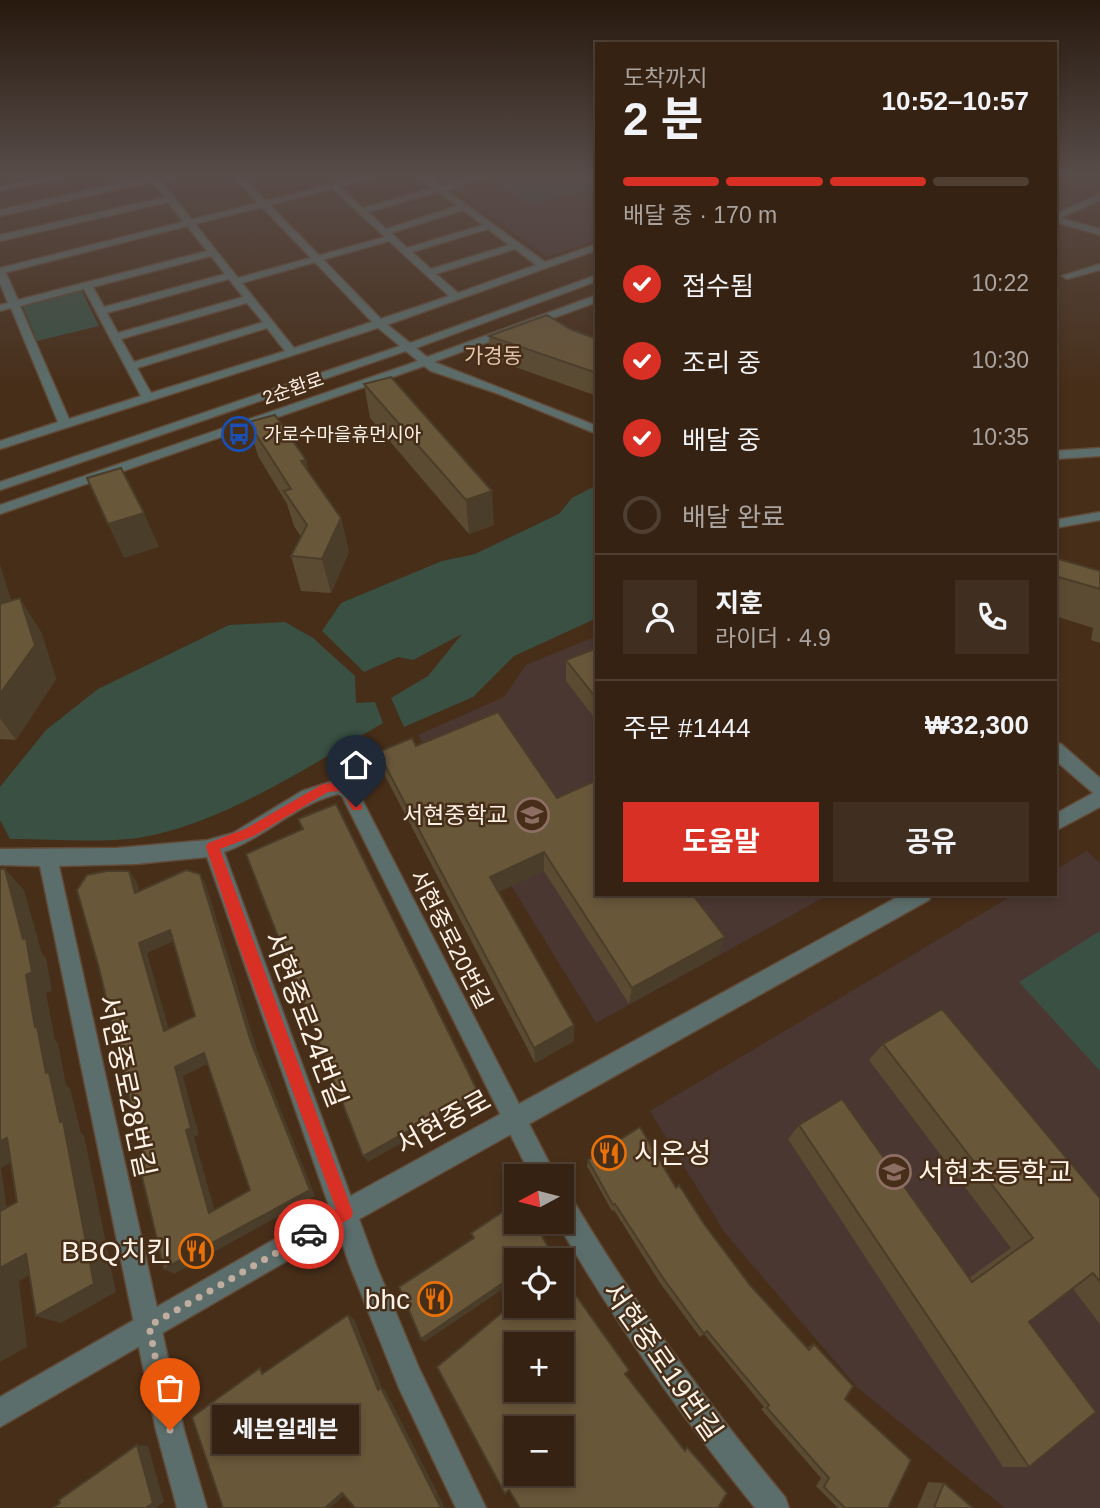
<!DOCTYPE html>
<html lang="ko">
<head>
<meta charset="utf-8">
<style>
	body { margin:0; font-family:Arial,"Noto Sans KR",sans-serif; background:#402f21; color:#f1f3f6; height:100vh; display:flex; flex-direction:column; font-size:26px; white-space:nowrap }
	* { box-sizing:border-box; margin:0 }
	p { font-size:23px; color:#aaa4a0 }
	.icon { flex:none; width:38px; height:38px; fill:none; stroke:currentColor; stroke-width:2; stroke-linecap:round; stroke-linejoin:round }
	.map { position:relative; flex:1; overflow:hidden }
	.panel { position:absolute; left:595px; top:42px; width:462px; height:854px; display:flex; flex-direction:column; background:#352213; border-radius:0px; box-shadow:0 4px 10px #0003,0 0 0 2px #4f3f33 }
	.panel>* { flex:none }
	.needle { width:46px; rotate:263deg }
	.controls { position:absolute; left:504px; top:1164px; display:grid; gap:14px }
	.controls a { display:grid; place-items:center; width:70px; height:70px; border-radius:0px; background:#352213; box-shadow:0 4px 10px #0003,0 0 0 2px #4f3f33; font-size:35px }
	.pin { position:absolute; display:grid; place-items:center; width:60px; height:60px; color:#fff; margin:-72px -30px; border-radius:50% 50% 50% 0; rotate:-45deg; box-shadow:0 0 7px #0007 }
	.pin .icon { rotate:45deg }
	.courier { position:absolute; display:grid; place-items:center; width:70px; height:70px; margin:-35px; border:5px solid #d93025; border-radius:50%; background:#fff; color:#222; box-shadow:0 2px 9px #0007 }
	.bubble { position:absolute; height:49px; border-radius:0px; background:#352213; box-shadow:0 4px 10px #0003,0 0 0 2px #4f3f33; font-size:23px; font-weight:700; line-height:49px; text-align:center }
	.overview em { font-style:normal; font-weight:700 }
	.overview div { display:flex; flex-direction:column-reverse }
	.overview { display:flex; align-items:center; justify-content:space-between; height:119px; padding:0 28px }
	h1 { font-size:46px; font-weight:700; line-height:52px }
	.bar { display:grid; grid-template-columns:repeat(4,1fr); gap:10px 7px; align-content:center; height:84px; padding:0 28px }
	.bar i { height:9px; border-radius:5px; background:#4f3f33 }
	.bar .current { background:#d93025 }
	.bar p { grid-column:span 4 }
	.line { display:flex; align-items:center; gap:18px; padding:0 28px; border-top:2px solid #4f3f33 }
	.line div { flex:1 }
	.round { display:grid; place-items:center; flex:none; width:74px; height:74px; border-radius:0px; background:#402f21 }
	ol { padding:0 28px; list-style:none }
	li { display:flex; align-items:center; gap:21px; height:77px }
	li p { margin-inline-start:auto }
	li .icon { padding:7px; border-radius:50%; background:#d93025; color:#fff; stroke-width:4 }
	li:last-child { color:#aaa4a0 }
	li i { width:38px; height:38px; border:4px solid #4f3f33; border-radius:50% }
	.cta { display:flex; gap:14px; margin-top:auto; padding:14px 28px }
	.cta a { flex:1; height:80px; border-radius:0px; background:#d93025; color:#fff; font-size:28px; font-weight:700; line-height:80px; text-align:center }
	.cta a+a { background:#402f21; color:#f1f3f6 }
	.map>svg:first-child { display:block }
</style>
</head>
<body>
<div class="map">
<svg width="1100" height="1508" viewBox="0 0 1100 1508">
	<rect width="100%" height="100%" fill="#472e19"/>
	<g fill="#4b3732">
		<polygon points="497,176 597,176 597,240 547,257 452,189"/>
		<polygon points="597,636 597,894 830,894 596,1023 418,735 504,697 526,665"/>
		<polygon points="1087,851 1100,863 1100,1508 1005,1508 857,1387 725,1233 650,1111 1015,894 1055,894 1055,870"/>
	</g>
	<g fill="#3a5043">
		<polygon points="597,176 597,189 530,204 493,177"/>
		<polygon points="81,289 99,326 37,341 22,305"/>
		<polygon points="597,485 597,618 514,656 473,697 404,727 391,698 428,676 462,634 413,660 398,657 364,672 322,631 341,603 442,561 475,554 559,514 572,498"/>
		<path d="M 285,622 L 313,638 L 355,676 L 356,703 L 375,702 L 383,723 C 311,765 221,825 138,838 C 99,843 50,839 10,839 L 0,820 L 0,787 L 46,730 L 98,689 L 229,625 Z"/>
		<polygon points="1100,931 1100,1071 1019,982"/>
	</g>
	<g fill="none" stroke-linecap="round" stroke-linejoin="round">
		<g stroke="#614936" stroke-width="3">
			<g id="minor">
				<polygon points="49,176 67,176 0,191 0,187"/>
				<path d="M 148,176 L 172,176 L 160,180 L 238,278 L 385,237 L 331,187 L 338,185 L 363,208 L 433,188 L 418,176 L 428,176 L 441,186 L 475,176 L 489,176 L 446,190 L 545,262 L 597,244 L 597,250 L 384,326 L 0,449 L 0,441 L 58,422 L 11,308 L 0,311 L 0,305 L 8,303 L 0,283 L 0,268 L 5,271 L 18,300 L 207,251 L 168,202 L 0,241 L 0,235 L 165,197 L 152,182 L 0,216 L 0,210 ZM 438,192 L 457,206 L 386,229 L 368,212 ZM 463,210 L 483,225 L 407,248 L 391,233 ZM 488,229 L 509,245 L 431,269 L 412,252 ZM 389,241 L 449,296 L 294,348 L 242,283 ZM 515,249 L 536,265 L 458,293 L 436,274 ZM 211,256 L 225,274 L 104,307 L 93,287 ZM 229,279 L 243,297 L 118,333 L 107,313 ZM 84,289 L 141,396 L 69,419 L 20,306 ZM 247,303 L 263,322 L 134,362 L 121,339 ZM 267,328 L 285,351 L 151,393 L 137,368 Z"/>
				<polygon points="243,176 257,176 240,182 236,180"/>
				<polygon points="1100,194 1100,200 1060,218 1100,229 1100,235 1055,222 1055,214"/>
				<polygon points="1100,264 1100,270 1067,279 1062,276"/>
				<polygon points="1100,448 1100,456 1055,459 1055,451"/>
				<polygon points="1100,512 1100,520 1055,528 1055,520"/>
				<path d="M 339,779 L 355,786 L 556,1176 L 531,1176 L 342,796 L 338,794 C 296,804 265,838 224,852 L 376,1265 L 419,1368 L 486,1508 L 456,1508 L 399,1388 L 350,1266 L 207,857 L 136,864 L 59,866 L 184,1430 L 207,1508 L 177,1508 L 156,1430 L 40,866 L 0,865 L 0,849 L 117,848 L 208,840 L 233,833 L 302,791 Z"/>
				<path d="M 562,1194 L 571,1197 C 634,1303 706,1402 785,1497 L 789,1508 L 755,1508 C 682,1417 615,1323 557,1222 L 562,1222 Z"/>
			</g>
		</g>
		<g stroke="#614936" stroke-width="3">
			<g id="tertiary">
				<polygon points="233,176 242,176 266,201 364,176 379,176 270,205 384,322 410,343 597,275 597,281 416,348 427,357 597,295 597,302 434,362 597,426 597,434 499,394 431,371 424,366 0,514 0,505 418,361 406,351 0,490 0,482 400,346 376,326 262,207 0,274 0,268 258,203"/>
				<polygon points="1055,742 1061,744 1100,778 1100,807 1055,831 1055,814 1093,793 1055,760"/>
				<polygon points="903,894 932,894 929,900 354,1222 0,1427 0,1397 336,1204"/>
			</g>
		</g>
		<use href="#minor" fill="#5c6e6b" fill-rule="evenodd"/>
		<use href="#tertiary" fill="#5c6e6b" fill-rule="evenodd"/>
	</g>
	<g fill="#5a4b32">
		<polygon points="570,329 597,339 597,396 490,358 489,336"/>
		<polygon points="364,384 494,525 469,534 370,418"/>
		<polygon points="248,422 306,460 309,474 341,518 349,552 331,593 301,591 291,556 301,537 294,526 287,504 258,456"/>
		<polygon points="1055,558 1100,571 1100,643 1091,640 1093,628 1055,616"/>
		<polygon points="0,565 11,601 41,632 56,679 16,740 0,739"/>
		<polygon points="597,648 597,721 566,681 566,660"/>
		<polygon points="416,746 557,798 719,955 629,1004 544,871 498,892 574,1025 574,1041 535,1063 383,772 378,752"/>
		<polygon points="883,1044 1100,1198 1100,1324 1073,1289 1029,1322 1029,1467 1003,1467 788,1139 799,1125 969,1278 1011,1248 869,1060"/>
		<polygon points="588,1160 676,1188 750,1285 806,1348 814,1344 845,1399 888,1508 838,1508 816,1486 821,1478 761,1409 764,1407 704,1334 700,1337 660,1283 614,1210 612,1211 587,1166"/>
		<polygon points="471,1233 550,1255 548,1257 516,1260 516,1299 507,1286 424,1342 474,1239"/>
		<polygon points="928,1482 944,1483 973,1508 917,1508"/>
	</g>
	<g fill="#4a3d29">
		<polygon points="306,460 314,494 301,461"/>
		<polygon points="492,491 494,525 469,534 466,500"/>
		<polygon points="144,513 159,547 124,558 108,524"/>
		<polygon points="341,518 349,552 331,593 322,559"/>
		<polygon points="0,565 13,607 0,612"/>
		<polygon points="20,598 41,632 56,679 16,740 0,718 0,694"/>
		<polygon points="544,852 544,871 491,896 490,877"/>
		<polygon points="5,869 24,890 42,954 46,958 52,991 46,993 55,1040 58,1043 66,1085 70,1088 81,1133 84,1135 116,1292 61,1323 36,1316 60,1122 46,1073 35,1027 26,975 23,939"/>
		<polygon points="129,871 137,882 142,903 135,893"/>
		<polygon points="200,874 206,885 257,1050 315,1196 174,1274 164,1269 310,1190 251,1042"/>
		<polygon points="170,930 177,940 147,953 172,1040 164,1031 139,943"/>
		<polygon points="725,937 719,955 629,1004 632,988"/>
		<polygon points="574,1025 574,1041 535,1063 534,1048"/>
		<polygon points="204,1053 212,1062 183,1076 199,1135 194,1137 217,1219 209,1213 186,1130 175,1067"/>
		<polygon points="478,1092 479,1100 368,1162 363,1156"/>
		<polygon points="7,1138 31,1151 1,1168 10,1230 0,1225 0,1141"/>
		<polygon points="26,1254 51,1264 19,1281 27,1347 0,1362 0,1268"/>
		<polygon points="506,1281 507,1286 424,1342 421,1339"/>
		<polygon points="348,1315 354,1319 382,1388 385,1390 445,1508 441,1508 378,1390"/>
		<polygon points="137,1445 148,1446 164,1502 156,1508 146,1508"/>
		<polygon points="348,1492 330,1508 325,1508 342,1493"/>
	</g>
	<g fill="#69573a" stroke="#4a3d29" stroke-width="2" fill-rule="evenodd">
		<polygon points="547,315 570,329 597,339 597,373 489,336"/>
		<polygon points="391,377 492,491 466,500 364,384"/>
		<polygon points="275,415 306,460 301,461 341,518 322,559 291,556 307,525 284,491 291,489 248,422"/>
		<polygon points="121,468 144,513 108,524 87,478"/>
		<polygon points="1055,558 1100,571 1100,589 1055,576"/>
		<polygon points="20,598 35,645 0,694 0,604"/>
		<polygon points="597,648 597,699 566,660"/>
		<polygon points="498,712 557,798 597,780 597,894 692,894 725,937 632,988 544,852 490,877 574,1025 534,1048 378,752 412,738 416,746"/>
		<polygon points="336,804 478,1092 363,1156 246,854 303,829 298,819"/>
		<polygon points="0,869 5,869 23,939 26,938 32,972 26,975 35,1027 37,1026 46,1073 49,1072 60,1122 63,1121 94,1284 36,1316 26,1254 0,1268 0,1211 17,1202 7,1138 0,1141"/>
		<path d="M 186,870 L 200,874 L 251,1042 L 310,1190 L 164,1269 L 139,1164 L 144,1161 L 100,972 L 77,890 L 87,875 L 107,871 L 129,871 L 135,893 ZM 170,930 L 195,1016 L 164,1031 L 139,943 ZM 204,1053 L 250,1190 L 209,1213 L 186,1130 L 191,1128 L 175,1067 Z"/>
		<polygon points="942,1009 1100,1198 1100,1282 1093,1273 1029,1322 1096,1412 1029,1467 799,1125 842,1099 972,1282 1033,1238 883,1044"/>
		<polygon points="640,1127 676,1188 679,1185 704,1224 750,1285 809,1350 814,1344 853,1386 845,1399 911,1460 888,1508 845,1508 824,1487 829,1478 767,1408 769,1405 707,1331 704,1334 663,1278 615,1204 613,1205 588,1160"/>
		<polygon points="516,1203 516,1222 535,1222 550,1251 546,1253 550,1260 516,1260 516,1296 506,1281 421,1339 399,1287 474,1238 471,1233"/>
		<path d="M 562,1276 L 629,1370 L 625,1374 L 685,1451 L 687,1447 L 727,1493 L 718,1508 L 520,1508 L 509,1490 L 505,1494 L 437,1367 L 516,1301 L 516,1306 L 562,1306 ZM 516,1344 L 562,1344 L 562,1390 L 516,1390 ZM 516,1428 L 562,1428 L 562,1474 L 516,1474 Z"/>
		<polygon points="348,1315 378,1390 381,1388 441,1508 355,1508 342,1493 325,1508 223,1508 192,1417 260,1368 262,1374"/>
		<polygon points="137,1445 153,1503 146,1508 53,1508 60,1503 59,1500"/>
		<polygon points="944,1483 973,1508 934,1508"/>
	</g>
	<linearGradient id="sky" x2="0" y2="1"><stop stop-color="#27190e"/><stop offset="0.45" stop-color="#584c49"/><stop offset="1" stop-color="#584c49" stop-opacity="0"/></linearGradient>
	<rect width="1100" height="388" fill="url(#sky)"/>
	<polygon fill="#d93025" points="339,781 353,788 362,807 361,810 352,810 344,795 338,791 328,792 254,836 220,849 353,1213 351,1218 309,1242 303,1239 303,1228 336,1209 239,946 206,847 208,843 245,829 321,785"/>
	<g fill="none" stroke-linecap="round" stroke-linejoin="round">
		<polyline stroke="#bfad9f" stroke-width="7" stroke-dasharray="0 12.6" points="170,1430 149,1326 309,1234"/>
	</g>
	<defs>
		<g id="bus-ring" transform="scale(1.75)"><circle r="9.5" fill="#472e19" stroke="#1a4fb4" stroke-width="1.5"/><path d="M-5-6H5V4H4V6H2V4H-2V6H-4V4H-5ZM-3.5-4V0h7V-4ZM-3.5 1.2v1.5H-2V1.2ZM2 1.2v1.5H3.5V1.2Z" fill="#1a4fb4"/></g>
		<g id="school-ring" transform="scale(1.75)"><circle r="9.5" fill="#472e19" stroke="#8d6e63" stroke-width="1.5"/><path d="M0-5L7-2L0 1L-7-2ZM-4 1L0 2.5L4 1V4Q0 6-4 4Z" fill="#8d6e63"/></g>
		<g id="restaurant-ring" transform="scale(1.75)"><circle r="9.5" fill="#472e19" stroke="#e8710a" stroke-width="1.5"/><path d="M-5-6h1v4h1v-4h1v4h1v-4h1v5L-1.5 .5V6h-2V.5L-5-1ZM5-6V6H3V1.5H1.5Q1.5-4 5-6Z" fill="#e8710a"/></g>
	</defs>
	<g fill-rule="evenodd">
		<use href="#bus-ring" x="239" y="434"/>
		<use href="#school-ring" x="532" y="815"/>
		<use href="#restaurant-ring" x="609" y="1153"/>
		<use href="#school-ring" x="894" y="1172"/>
		<use href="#restaurant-ring" x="196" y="1251"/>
		<use href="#restaurant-ring" x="435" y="1299"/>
	</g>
	<g text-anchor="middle" stroke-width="5" stroke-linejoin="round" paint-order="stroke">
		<g font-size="19" fill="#fff2e7" stroke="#472e19">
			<text transform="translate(293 388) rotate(-19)" y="7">2순환로</text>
		</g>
		<g font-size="19" fill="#fff2e7" stroke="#472e19" text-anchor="start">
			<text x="264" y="441">가로수마을휴먼시아</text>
		</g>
		<g font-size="21" fill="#e5c5ac" stroke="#472e19">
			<text x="493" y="363">가경동</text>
		</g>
		<g font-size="23" fill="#fff2e7" stroke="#472e19" text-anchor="end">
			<text x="508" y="823">서현중학교</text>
		</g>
		<g font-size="23" fill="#fff2e7" stroke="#472e19">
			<text transform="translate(451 939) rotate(63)" y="8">서현중로20번길</text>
		</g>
		<g font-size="28" fill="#fff2e7" stroke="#472e19">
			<text transform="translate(306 1019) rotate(69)" y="10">서현중로24번길</text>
			<text transform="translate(127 1086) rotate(78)" y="10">서현중로28번길</text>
			<text transform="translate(443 1122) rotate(-29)" y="10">서현중로</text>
			<text transform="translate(663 1361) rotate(55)" y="10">서현중로19번길</text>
		</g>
		<g font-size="28" fill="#fff2e7" stroke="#472e19" text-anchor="start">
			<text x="634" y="1163">시온성</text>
			<text x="918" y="1182">서현초등학교</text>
			<text x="172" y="1261" text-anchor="end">BBQ치킨</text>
			<text x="410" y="1309" text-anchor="end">bhc</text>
		</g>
	</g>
</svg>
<div class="controls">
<a><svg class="needle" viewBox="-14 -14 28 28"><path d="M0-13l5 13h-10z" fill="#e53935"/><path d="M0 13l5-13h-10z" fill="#aaa4a0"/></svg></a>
<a><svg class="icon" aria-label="locate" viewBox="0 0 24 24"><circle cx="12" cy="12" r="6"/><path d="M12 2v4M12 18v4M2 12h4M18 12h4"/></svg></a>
<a>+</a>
<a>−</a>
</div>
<div class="pin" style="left:170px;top:1430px;background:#ea580c"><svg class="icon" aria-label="bag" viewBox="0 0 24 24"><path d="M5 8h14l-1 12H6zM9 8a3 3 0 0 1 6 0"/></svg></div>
<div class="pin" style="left:356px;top:807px;background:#1f2937"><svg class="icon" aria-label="home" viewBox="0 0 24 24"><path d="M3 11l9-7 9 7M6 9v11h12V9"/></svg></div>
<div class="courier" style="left:309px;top:1234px"><svg class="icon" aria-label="car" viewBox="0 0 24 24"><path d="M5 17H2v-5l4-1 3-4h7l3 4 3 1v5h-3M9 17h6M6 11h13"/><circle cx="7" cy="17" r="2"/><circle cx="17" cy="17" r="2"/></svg></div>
<div class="bubble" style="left:212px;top:1405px;width:147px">세븐일레븐</div>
<section class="panel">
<div class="overview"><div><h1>2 분</h1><p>도착까지</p></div><em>10:52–10:57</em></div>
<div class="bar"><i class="current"></i><i class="current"></i><i class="current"></i><i></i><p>배달 중 · 170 m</p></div>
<ol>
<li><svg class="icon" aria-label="check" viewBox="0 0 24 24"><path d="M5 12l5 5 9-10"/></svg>접수됨<p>10:22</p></li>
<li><svg class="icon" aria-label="check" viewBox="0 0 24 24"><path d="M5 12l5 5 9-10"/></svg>조리 중<p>10:30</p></li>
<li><svg class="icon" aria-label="check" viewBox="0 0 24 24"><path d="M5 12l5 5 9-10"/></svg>배달 중<p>10:35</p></li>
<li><i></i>배달 완료</li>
</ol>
<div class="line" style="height:126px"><a class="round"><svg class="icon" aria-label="person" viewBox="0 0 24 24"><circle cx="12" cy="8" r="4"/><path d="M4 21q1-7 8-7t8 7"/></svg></a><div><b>지훈</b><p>라이더 · 4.9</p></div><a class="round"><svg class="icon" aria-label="phone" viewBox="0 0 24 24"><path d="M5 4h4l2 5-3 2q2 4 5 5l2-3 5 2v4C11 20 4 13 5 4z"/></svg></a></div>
<div class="line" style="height:91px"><div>주문 #1444</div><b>₩32,300</b></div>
<div class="cta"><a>도움말</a><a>공유</a></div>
</section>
</div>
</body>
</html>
